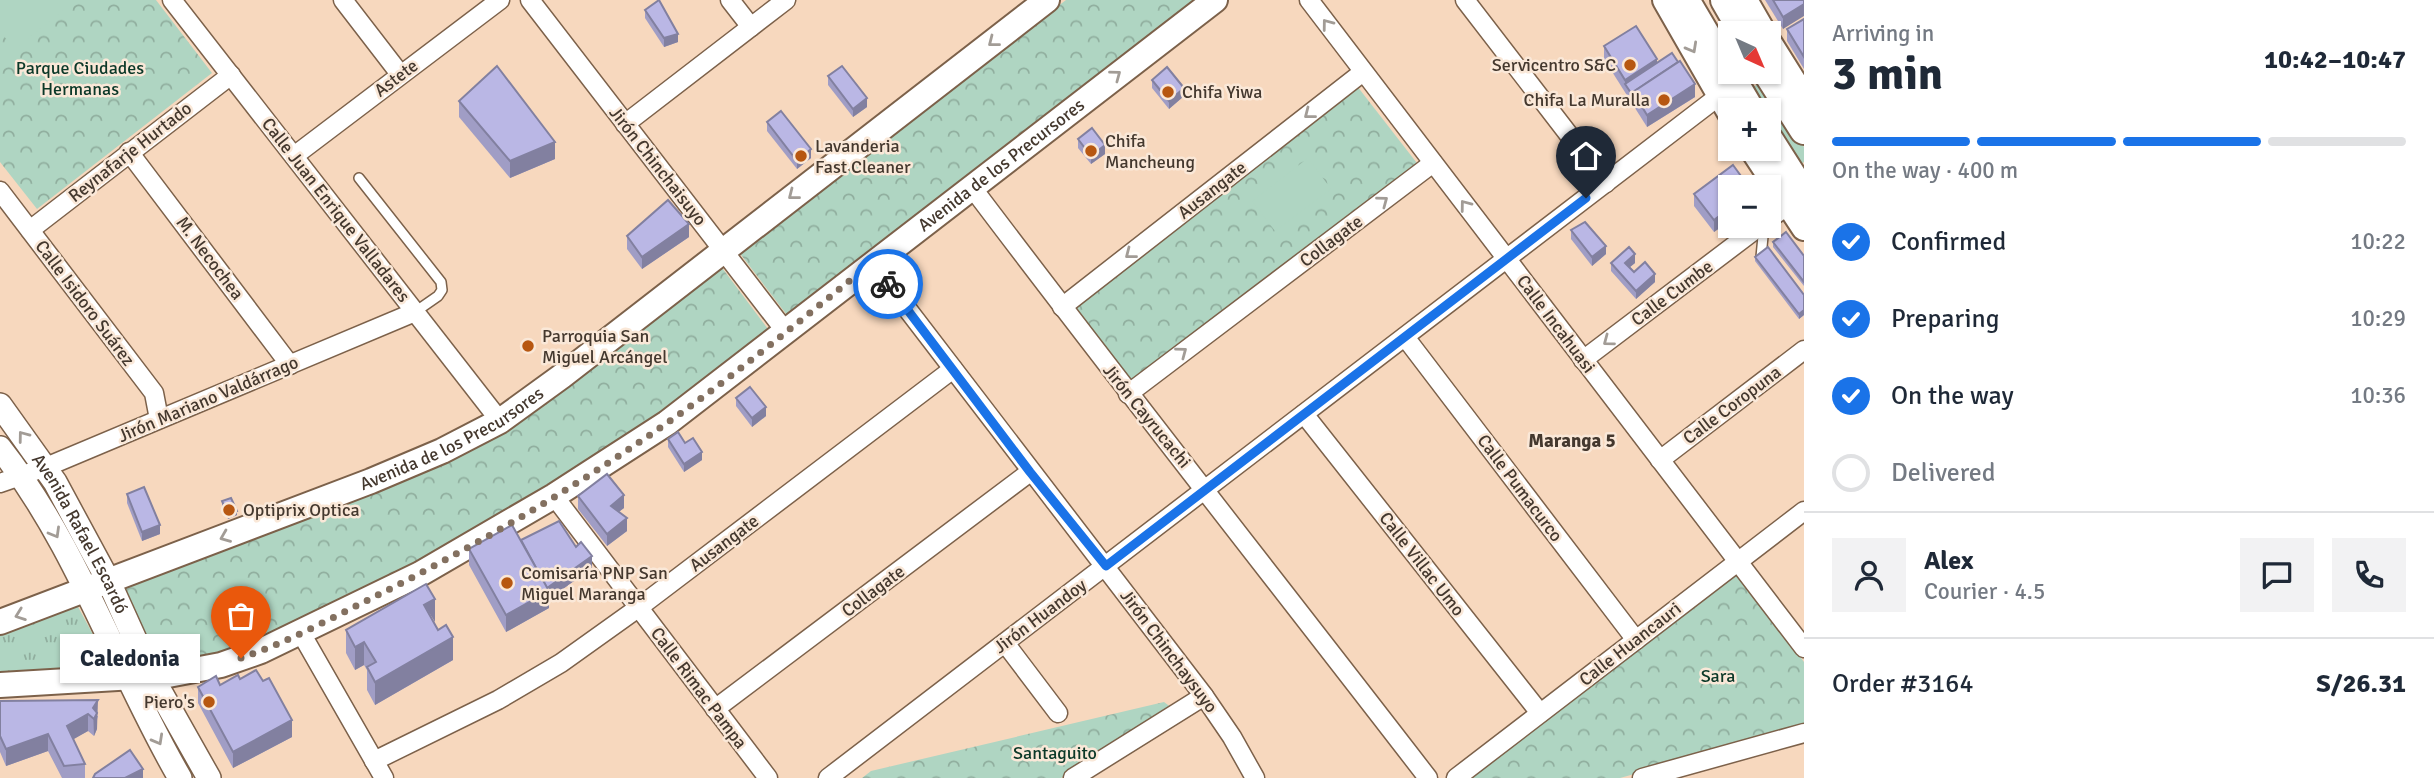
<!DOCTYPE html>
<html lang="en">
<head>
<meta charset="utf-8">
<style>
	body { margin:0; font-family:Signika,sans-serif; background:#f2f2f3; color:#1f2937; height:100vh; display:flex; flex-direction:column; font-size:26px; white-space:nowrap }
	* { box-sizing:border-box; margin:0 }
	p { font-size:23px; color:#747a83 }
	.icon { flex:none; width:38px; height:38px; fill:none; stroke:currentColor; stroke-width:2; stroke-linecap:round; stroke-linejoin:round }
	.map { position:relative; flex:1; overflow:hidden }
	.drawer { display:flex; flex-direction:column; background:#fff; width:630px }
	.drawer>* { flex:none }
	.needle { width:46px; rotate:136deg }
	.buttons { position:absolute; left:1718px; top:21px; display:grid; gap:14px }
	.buttons a { display:grid; place-items:center; width:63px; height:63px; border-radius:0px; background:#fff; box-shadow:0 2px 5px #0004; font-size:35px }
	.pin { position:absolute; display:grid; place-items:center; width:60px; height:60px; color:#fff; margin:-72px -30px; border-radius:50% 50% 50% 0; rotate:-45deg; box-shadow:0 0 7px #0007 }
	.pin .icon { rotate:45deg }
	.courier { position:absolute; display:grid; place-items:center; width:70px; height:70px; margin:-35px; border:5px solid #1a73e8; border-radius:50%; background:#fff; color:#222; box-shadow:0 2px 9px #0007 }
	.bubble { position:absolute; height:49px; border-radius:0px; background:#fff; box-shadow:0 2px 5px #0004; font-size:23px; font-weight:700; line-height:49px; text-align:center }
	.summary em { font-style:normal; font-weight:700 }
	.summary div { display:flex; flex-direction:column-reverse }
	.summary { display:flex; align-items:center; justify-content:space-between; height:119px; padding:0 28px }
	h1 { font-size:46px; font-weight:700; line-height:52px }
	.bar { display:grid; grid-template-columns:repeat(4,1fr); gap:10px 7px; align-content:center; height:84px; padding:0 28px }
	.bar i { height:9px; border-radius:5px; background:#e0e1e3 }
	.bar .current { background:#1a73e8 }
	.bar p { grid-column:span 4 }
	.line { display:flex; align-items:center; gap:18px; padding:0 28px; border-top:2px solid #e0e1e3 }
	.line div { flex:1 }
	.round { display:grid; place-items:center; flex:none; width:74px; height:74px; border-radius:0px; background:#f2f2f3 }
	ol { padding:0 28px; list-style:none }
	li { display:flex; align-items:center; gap:21px; height:77px }
	li p { margin-inline-start:auto }
	li .icon { padding:7px; border-radius:50%; background:#1a73e8; color:#fff; stroke-width:4 }
	li:last-child { color:#747a83 }
	li i { width:38px; height:38px; border:4px solid #e0e1e3; border-radius:50% }
	main { display:flex; flex:1; min-height:0 }
	.map>svg:first-child { display:block }
</style>
</head>
<body>
<main>
<div class="map">
<svg width="1804" height="778" viewBox="0 0 1804 778">
	<defs>
		<pattern id="grass-tufts" width="24" height="20" patternUnits="userSpaceOnUse" patternTransform="scale(1.75)"><rect width="24" height="20" fill="#afd5c2"/><path d="M3 7l-1-3M5 7V3M7 7l1-3M15 17l-1-3M17 17v-4M19 17l1-3" fill="none" stroke="#90ae9e"/></pattern>
		<pattern id="forest-crowns" width="20" height="18" patternUnits="userSpaceOnUse" patternTransform="scale(1.75)"><rect width="20" height="18" fill="#afd5c2"/><path d="M2 6a3 3 0 1 1 6 0M12 15a3 3 0 1 1 6 0" fill="none" stroke="#90ae9e"/></pattern>
	</defs>
	<rect width="100%" height="100%" fill="#f7d8be"/>
	<g fill="url(#grass-tufts)">
		<polygon points="1763,81 1804,147 1804,162 1797,167 1769,123 1769,110 1761,110 1749,90"/>
		<polygon points="76,603 110,666 0,675 0,635"/>
	</g>
	<g fill="url(#forest-crowns)">
		<polygon points="0,0 156,0 212,73 37,209 0,162"/>
		<polygon points="1066,0 1205,0 790,319 738,251"/>
		<polygon points="1357,86 1420,167 1130,384 1074,306"/>
		<polygon points="720,265 771,333 556,492 306,624 225,655 158,666 120,585 493,436"/>
		<polygon points="1730,575 1739,576 1804,662 1804,727 1620,778 1468,778"/>
		<polygon points="1164,702 1172,708 1061,778 862,778 871,771"/>
	</g>
	<g fill="#afd5c2">
		<polygon points="0,0 55,0 63,11 14,49 0,31"/>
		<polygon points="1308,158 1331,189 1275,231 1252,201"/>
	</g>
	<g fill="none" stroke-linecap="round" stroke-linejoin="round">
		<g stroke="#7c614a" stroke-width="12">
			<g id="service">
				<polyline points="359,178 441,282 442,290 438,296 415,312"/>
				<polyline points="1761,257 1764,226"/>
			</g>
		</g>
		<g stroke="#7c614a" stroke-width="21">
			<g id="minor">
				<polyline points="172,0 500,421"/>
				<polyline points="343,0 400,74"/>
				<polyline points="530,0 786,332"/>
				<polyline points="730,0 751,27"/>
				<polyline points="1309,0 1804,648"/>
				<polyline points="1465,0 1606,183"/>
				<polyline points="625,124 786,0"/>
				<polyline points="129,152 290,365"/>
				<polyline points="294,156 500,0"/>
				<path d="M 971,186 C 1121,385 1276,581 1428,778"/>
				<polyline points="0,191 154,393 159,419"/>
				<polyline points="1769,219 1798,198"/>
				<polyline points="30,230 231,75"/>
				<polyline points="872,263 1204,696 1232,737 1255,778"/>
				<polyline points="1062,307 1363,72"/>
				<polyline points="1405,337 1636,640"/>
				<polyline points="1583,360 1760,226"/>
				<polyline points="1128,394 1433,163"/>
				<polyline points="1304,414 1540,713"/>
				<polyline points="1660,460 1804,350"/>
				<polyline points="0,483 46,467 415,312"/>
				<polyline points="554,496 768,778"/>
				<polyline points="301,633 384,778"/>
				<polyline points="1005,643 1058,713"/>
				<polyline points="715,709 1030,472"/>
				<polyline points="374,761 498,700 561,663 638,608 953,369"/>
				<polyline points="828,778 1719,96"/>
				<polyline points="1073,778 1204,696"/>
				<polyline points="1456,778 1804,511"/>
				<polyline points="1642,778 1804,733"/>
			</g>
		</g>
		<g stroke="#7c614a" stroke-width="26">
			<g id="tertiary">
				<path id="s1" d="M 0,405 L 55,482 L 109,582 L 152,677 L 209,778"/>
				<path d="M 0,448 C 78,547 117,670 180,778"/>
			</g>
		</g>
		<g stroke="#7c614a" stroke-width="28">
			<g id="secondary">
				<polyline points="1665,0 1731,115"/>
				<polyline points="1745,0 1764,33"/>
				<polyline points="1769,42 1804,98"/>
				<polyline points="1752,149 1804,228"/>
				<path id="s2" d="M 0,622 L 371,481 L 442,451 L 500,421 L 562,376 L 1047,0"/>
				<path id="s3" d="M 0,685 L 168,675 L 221,665 L 261,651 L 420,574 L 554,496 L 667,423 L 1215,0"/>
			</g>
		</g>
		<g stroke="#7c614a" stroke-width="32">
			<g id="primary">
				<polyline points="1685,0 1750,110"/>
				<polyline points="1725,0 1744,33"/>
				<polyline points="1767,72 1804,130"/>
				<polyline points="1769,140 1804,195"/>
			</g>
		</g>
		<use href="#service" stroke="#fff" stroke-width="9"/>
		<use href="#minor" stroke="#fff" stroke-width="18"/>
		<use href="#tertiary" stroke="#fff" stroke-width="23"/>
		<use href="#secondary" stroke="#fff" stroke-width="24"/>
		<use href="#primary" stroke="#fff" stroke-width="28"/>
	</g>
	<g fill="#a09dc5">
		<polygon points="1765,0 1804,0 1783,29"/>
		<polygon points="645,10 678,42 664,47 645,18"/>
		<polygon points="1804,19 1804,69 1787,41 1787,29"/>
		<polygon points="1604,46 1657,63 1695,97 1647,127 1604,59"/>
		<polygon points="828,76 867,107 853,117 828,85"/>
		<polygon points="1152,80 1184,96 1169,109 1152,88"/>
		<polygon points="459,101 555,159 510,178 459,117"/>
		<polygon points="767,122 811,158 797,169 767,131"/>
		<polygon points="1078,139 1105,154 1091,164 1078,148"/>
		<polygon points="1731,187 1731,220 1714,232 1694,206 1694,194"/>
		<polygon points="1571,230 1606,254 1592,266 1571,239"/>
		<polygon points="627,236 689,237 642,269 627,249"/>
		<polygon points="1773,242 1804,256 1804,286 1773,247"/>
		<polygon points="1755,257 1804,295 1804,315 1799,319 1755,261"/>
		<polygon points="1611,263 1635,263 1630,267 1634,272 1655,282 1636,299 1611,271"/>
		<polygon points="736,398 766,416 752,427 736,406"/>
		<polygon points="668,439 685,443 702,460 684,472 668,447"/>
		<polygon points="127,494 160,534 142,541 127,503"/>
		<polygon points="578,496 624,508 618,512 627,531 607,546 578,509"/>
		<polygon points="222,501 237,515 228,519 222,506"/>
		<polygon points="521,540 592,568 549,599 549,608 506,632 469,565 469,549"/>
		<polygon points="434,623 453,660 375,705 367,690 367,670 364,665 355,670 346,653 346,630"/>
		<polygon points="240,679 292,737 233,768 198,703 198,687 220,685"/>
		<polygon points="0,701 98,716 97,719 97,729 94,736 88,731 73,739 85,764 85,778 62,778 48,751 6,766 0,752"/>
	</g>
	<g fill="#8280a0">
		<polygon points="1804,4 1804,16 1783,29 1783,17"/>
		<polygon points="678,34 678,42 664,47 664,38"/>
		<polygon points="1657,59 1657,72 1625,84 1625,80"/>
		<polygon points="1695,84 1695,97 1647,127 1647,115"/>
		<polygon points="1184,88 1184,96 1169,109 1169,101"/>
		<polygon points="867,98 867,107 853,117 853,109"/>
		<polygon points="555,142 555,159 510,178 510,161"/>
		<polygon points="1105,145 1105,154 1091,164 1091,156"/>
		<polygon points="811,149 811,158 797,169 797,161"/>
		<polygon points="1731,207 1731,220 1714,232 1714,220"/>
		<polygon points="689,224 689,237 642,269 642,257"/>
		<polygon points="1606,246 1606,254 1592,266 1592,257"/>
		<polygon points="1635,254 1635,263 1625,271 1625,263"/>
		<polygon points="1655,274 1655,282 1636,299 1636,291"/>
		<polygon points="1804,310 1804,315 1799,319 1799,314"/>
		<polygon points="766,407 766,416 752,427 752,418"/>
		<polygon points="702,452 702,460 684,472 684,464"/>
		<polygon points="624,495 624,508 611,518 611,506"/>
		<polygon points="237,511 237,515 228,519 228,515"/>
		<polygon points="627,518 627,531 607,546 607,534"/>
		<polygon points="160,525 160,534 142,541 142,532"/>
		<polygon points="592,556 592,568 549,599 549,608 506,632 506,615"/>
		<polygon points="435,599 435,622 424,605"/>
		<polygon points="453,637 453,660 375,705 375,682"/>
		<polygon points="364,642 364,665 355,670 355,647"/>
		<polygon points="98,700 97,729 94,736 93,708"/>
		<polygon points="88,714 88,731 67,743 67,726"/>
		<polygon points="292,720 292,737 233,768 233,752"/>
		<polygon points="48,734 48,751 6,766 6,749"/>
		<polygon points="143,769 143,778 125,778"/>
	</g>
	<g fill="#bab7e5" stroke="#8280a0" stroke-width="2">
		<polygon points="659,0 678,34 664,38 645,10"/>
		<polygon points="1773,0 1804,0 1804,4 1783,17"/>
		<polygon points="1804,19 1804,57 1787,29"/>
		<polygon points="1636,26 1657,59 1625,80 1604,46"/>
		<polygon points="1672,53 1678,62 1633,92 1633,96 1625,84"/>
		<polygon points="1680,61 1695,84 1647,115 1633,92"/>
		<polygon points="497,66 555,142 510,161 459,101"/>
		<polygon points="842,66 867,98 853,109 828,76"/>
		<polygon points="1167,67 1184,88 1169,101 1152,80"/>
		<polygon points="781,111 811,149 797,161 767,122"/>
		<polygon points="1092,128 1105,145 1091,156 1078,139"/>
		<polygon points="1733,165 1749,187 1731,187 1731,207 1714,220 1694,194"/>
		<polygon points="668,200 689,224 642,257 627,236"/>
		<polygon points="1585,222 1606,246 1592,257 1571,230"/>
		<polygon points="1786,232 1804,256 1804,282 1773,242"/>
		<polygon points="1629,247 1635,254 1625,263 1634,272 1645,262 1655,274 1636,291 1611,263"/>
		<polygon points="1768,247 1804,295 1804,310 1799,314 1755,257"/>
		<polygon points="750,387 766,407 752,418 736,398"/>
		<polygon points="678,432 685,443 693,438 702,452 684,464 668,439"/>
		<polygon points="607,474 624,495 611,506 627,518 607,534 578,496"/>
		<polygon points="144,487 160,525 142,532 127,494"/>
		<polygon points="231,498 237,511 228,515 222,501"/>
		<polygon points="559,521 576,547 581,542 592,556 547,588 521,540"/>
		<polygon points="512,525 549,591 506,615 469,549"/>
		<polygon points="426,584 435,599 424,605 438,630 446,625 453,637 375,682 367,667 376,662 364,642 355,647 346,630"/>
		<polygon points="256,670 263,681 269,678 292,720 233,752 198,687 216,676 220,685 238,675 240,679"/>
		<polygon points="98,700 93,708 97,713 94,719 88,714 67,726 85,764 64,766 48,734 6,749 0,736 0,701"/>
		<polygon points="130,750 143,769 125,778 93,778 95,774"/>
	</g>
	<defs><path id="oneway-chevron" d="M-2-3.5L2.5 0L-2 3.5" fill="none" stroke-width="1.6" stroke-linecap="round" stroke-linejoin="round" transform="scale(1.75)"/></defs>
	<g stroke="#a29c96">
		<use href="#oneway-chevron" transform="translate(1327 24) rotate(-127)"/>
		<use href="#oneway-chevron" transform="translate(993 42) rotate(142)"/>
		<use href="#oneway-chevron" transform="translate(1692 48) rotate(61)"/>
		<use href="#oneway-chevron" transform="translate(1116 75) rotate(-37)"/>
		<use href="#oneway-chevron" transform="translate(1309 114) rotate(142)"/>
		<use href="#oneway-chevron" transform="translate(793 195) rotate(142)"/>
		<use href="#oneway-chevron" transform="translate(1383 201) rotate(-37)"/>
		<use href="#oneway-chevron" transform="translate(1465 205) rotate(-127)"/>
		<use href="#oneway-chevron" transform="translate(1130 254) rotate(142)"/>
		<use href="#oneway-chevron" transform="translate(1608 341) rotate(143)"/>
		<use href="#oneway-chevron" transform="translate(1182 352) rotate(-37)"/>
		<use href="#oneway-chevron" transform="translate(23 436) rotate(-127)"/>
		<use href="#oneway-chevron" transform="translate(55 533) rotate(60)"/>
		<use href="#oneway-chevron" transform="translate(225 537) rotate(158)"/>
		<use href="#oneway-chevron" transform="translate(20 615) rotate(160)"/>
		<use href="#oneway-chevron" transform="translate(158 740) rotate(61)"/>
	</g>
	<g fill="none" stroke-linecap="round" stroke-linejoin="round">
		<path stroke="#837060" stroke-width="7" stroke-dasharray="0 12.6" d="M 241,658 C 289,642 335,616 380,594 C 479,544 576,487 667,423 C 738,373 804,317 872,263 L 888,284"/>
		<polyline stroke="#1a73e8" stroke-width="9" points="888,284 1030,472 1106,566 1586,198"/>
	</g>
	<g fill="#b75711" stroke="#fae8d8" stroke-width="2.5">
		<circle cx="1630" cy="65" r="7"/>
		<circle cx="1168" cy="92" r="7"/>
		<circle cx="1664" cy="100" r="7"/>
		<circle cx="1091" cy="151" r="7"/>
		<circle cx="801" cy="156" r="7"/>
		<circle cx="528" cy="346" r="7"/>
		<circle cx="229" cy="510" r="7"/>
		<circle cx="507" cy="583" r="7"/>
		<circle cx="209" cy="702" r="7"/>
	</g>
	<g text-anchor="middle" stroke-width="5" stroke-linejoin="round" paint-order="stroke">
		<g font-size="18" fill="#44382e" stroke="#fae8d8" text-anchor="start">
			<text x="1616" y="71" text-anchor="end">Servicentro S&amp;C</text>
			<text x="1182" y="98">Chifa Yiwa</text>
			<text x="1650" y="106" text-anchor="end">Chifa La Muralla</text>
			<text x="1105" y="147">Chifa<tspan x="1105" dy="21">Mancheung</tspan></text>
			<text x="815" y="152">Lavanderia<tspan x="815" dy="21">Fast Cleaner</tspan></text>
			<text x="542" y="342">Parroquia San<tspan x="542" dy="21">Miguel Arcángel</tspan></text>
			<text x="243" y="516">Optiprix Optica</text>
			<text x="521" y="579">Comisaría PNP San<tspan x="521" dy="21">Miguel Maranga</tspan></text>
			<text x="195" y="708" text-anchor="end">Piero's</text>
		</g>
		<g font-size="18" fill="#0b3828" stroke="#fae8d8">
			<text x="80" y="74">Parque Ciudades<tspan x="80" dy="21">Hermanas</tspan></text>
			<text x="1718" y="682">Sara</text>
			<text x="1055" y="759">Santaguito</text>
		</g>
		<g font-size="18" fill="#44382e" stroke="#fae8d8">
			<text transform="translate(396 78) rotate(-37)" y="6">Astete</text>
			<text transform="translate(130 152) rotate(-38)" y="6">Reynafarje Hurtado</text>
			<text dy="6" stroke="none"><textPath href="#s3" startOffset="1153">Avenida de los Precursores</textPath></text>
			<text transform="translate(658 166) rotate(52)" y="6">Jirón Chinchaisuyo</text>
			<text transform="translate(1212 190) rotate(-38)" y="6">Ausangate</text>
			<text transform="translate(336 210) rotate(52)" y="6">Calle Juan Enrique Valladares</text>
			<text transform="translate(1331 241) rotate(-37)" y="6">Collagate</text>
			<text transform="translate(210 258) rotate(53)" y="6">M. Necochea</text>
			<text transform="translate(1672 293) rotate(-37)" y="6">Calle Cumbe</text>
			<text transform="translate(85 303) rotate(53)" y="6">Calle Isidoro Suárez</text>
			<text transform="translate(1556 324) rotate(53)" y="6">Calle Incahuasi</text>
			<text transform="translate(208 399) rotate(-23)" y="6">Jirón Mariano Valdárrago</text>
			<text transform="translate(1732 405) rotate(-37)" y="6">Calle Coropuna</text>
			<text transform="translate(1147 416) rotate(51)" y="6">Jirón Cayrucachi</text>
			<text dy="6" stroke="none"><textPath href="#s2" startOffset="488">Avenida de los Precursores</textPath></text>
			<text transform="translate(1520 488) rotate(53)" y="6">Calle Pumacurco</text>
			<text dy="6" stroke="none"><textPath href="#s1" startOffset="152">Avenida Rafael Escardó</textPath></text>
			<text transform="translate(724 543) rotate(-37)" y="6">Ausangate</text>
			<text transform="translate(1422 564) rotate(52)" y="6">Calle Villac Umo</text>
			<text transform="translate(873 591) rotate(-37)" y="6">Collagate</text>
			<text transform="translate(1040 616) rotate(-37)" y="6">Jirón Huandoy</text>
			<text transform="translate(1630 644) rotate(-38)" y="6">Calle Huancauri</text>
			<text transform="translate(1169 651) rotate(53)" y="6">Jirón Chinchaysuyo</text>
			<text transform="translate(699 688) rotate(53)" y="6">Calle Rimac Pampa</text>
		</g>
		<g font-size="19" font-weight="bold" fill="#44382e" stroke="#fae8d8">
			<text x="1572" y="447">Maranga 5</text>
		</g>
	</g>
</svg>
<div class="buttons">
<a><svg class="needle" viewBox="-14 -14 28 28"><path d="M0-13l5 13h-10z" fill="#e53935"/><path d="M0 13l5-13h-10z" fill="#747a83"/></svg></a>
<a>+</a>
<a>−</a>
</div>
<div class="pin" style="left:241px;top:658px;background:#ea580c"><svg class="icon" aria-label="bag" viewBox="0 0 24 24"><path d="M5 8h14l-1 12H6zM9 8a3 3 0 0 1 6 0"/></svg></div>
<div class="pin" style="left:1586px;top:198px;background:#1f2937"><svg class="icon" aria-label="home" viewBox="0 0 24 24"><path d="M3 11l9-7 9 7M6 9v11h12V9"/></svg></div>
<div class="courier" style="left:888px;top:284px"><svg class="icon" aria-label="bike" viewBox="0 0 24 24"><circle cx="6" cy="16" r="4"/><circle cx="18" cy="16" r="4"/><path d="M6 16l4-8h5l3 8M10 8l3 8H6M13 5h3"/></svg></div>
<div class="bubble" style="left:60px;top:634px;width:140px">Caledonia</div>
</div>
<section class="drawer">
<div class="summary"><div><h1>3 min</h1><p>Arriving in</p></div><em>10:42–10:47</em></div>
<div class="bar"><i class="current"></i><i class="current"></i><i class="current"></i><i></i><p>On the way · 400 m</p></div>
<ol>
<li><svg class="icon" aria-label="check" viewBox="0 0 24 24"><path d="M5 12l5 5 9-10"/></svg>Confirmed<p>10:22</p></li>
<li><svg class="icon" aria-label="check" viewBox="0 0 24 24"><path d="M5 12l5 5 9-10"/></svg>Preparing<p>10:29</p></li>
<li><svg class="icon" aria-label="check" viewBox="0 0 24 24"><path d="M5 12l5 5 9-10"/></svg>On the way<p>10:36</p></li>
<li><i></i>Delivered</li>
</ol>
<div class="line" style="height:126px"><a class="round"><svg class="icon" aria-label="person" viewBox="0 0 24 24"><circle cx="12" cy="8" r="4"/><path d="M4 21q1-7 8-7t8 7"/></svg></a><div><b>Alex</b><p>Courier · 4.5</p></div><a class="round"><svg class="icon" aria-label="chat" viewBox="0 0 24 24"><path d="M4 5h16v11H9l-5 4z"/></svg></a><a class="round"><svg class="icon" aria-label="phone" viewBox="0 0 24 24"><path d="M5 4h4l2 5-3 2q2 4 5 5l2-3 5 2v4C11 20 4 13 5 4z"/></svg></a></div>
<div class="line" style="height:91px"><div>Order #3164</div><b>S/26.31</b></div>
</section>
</main>
</body>
</html>
